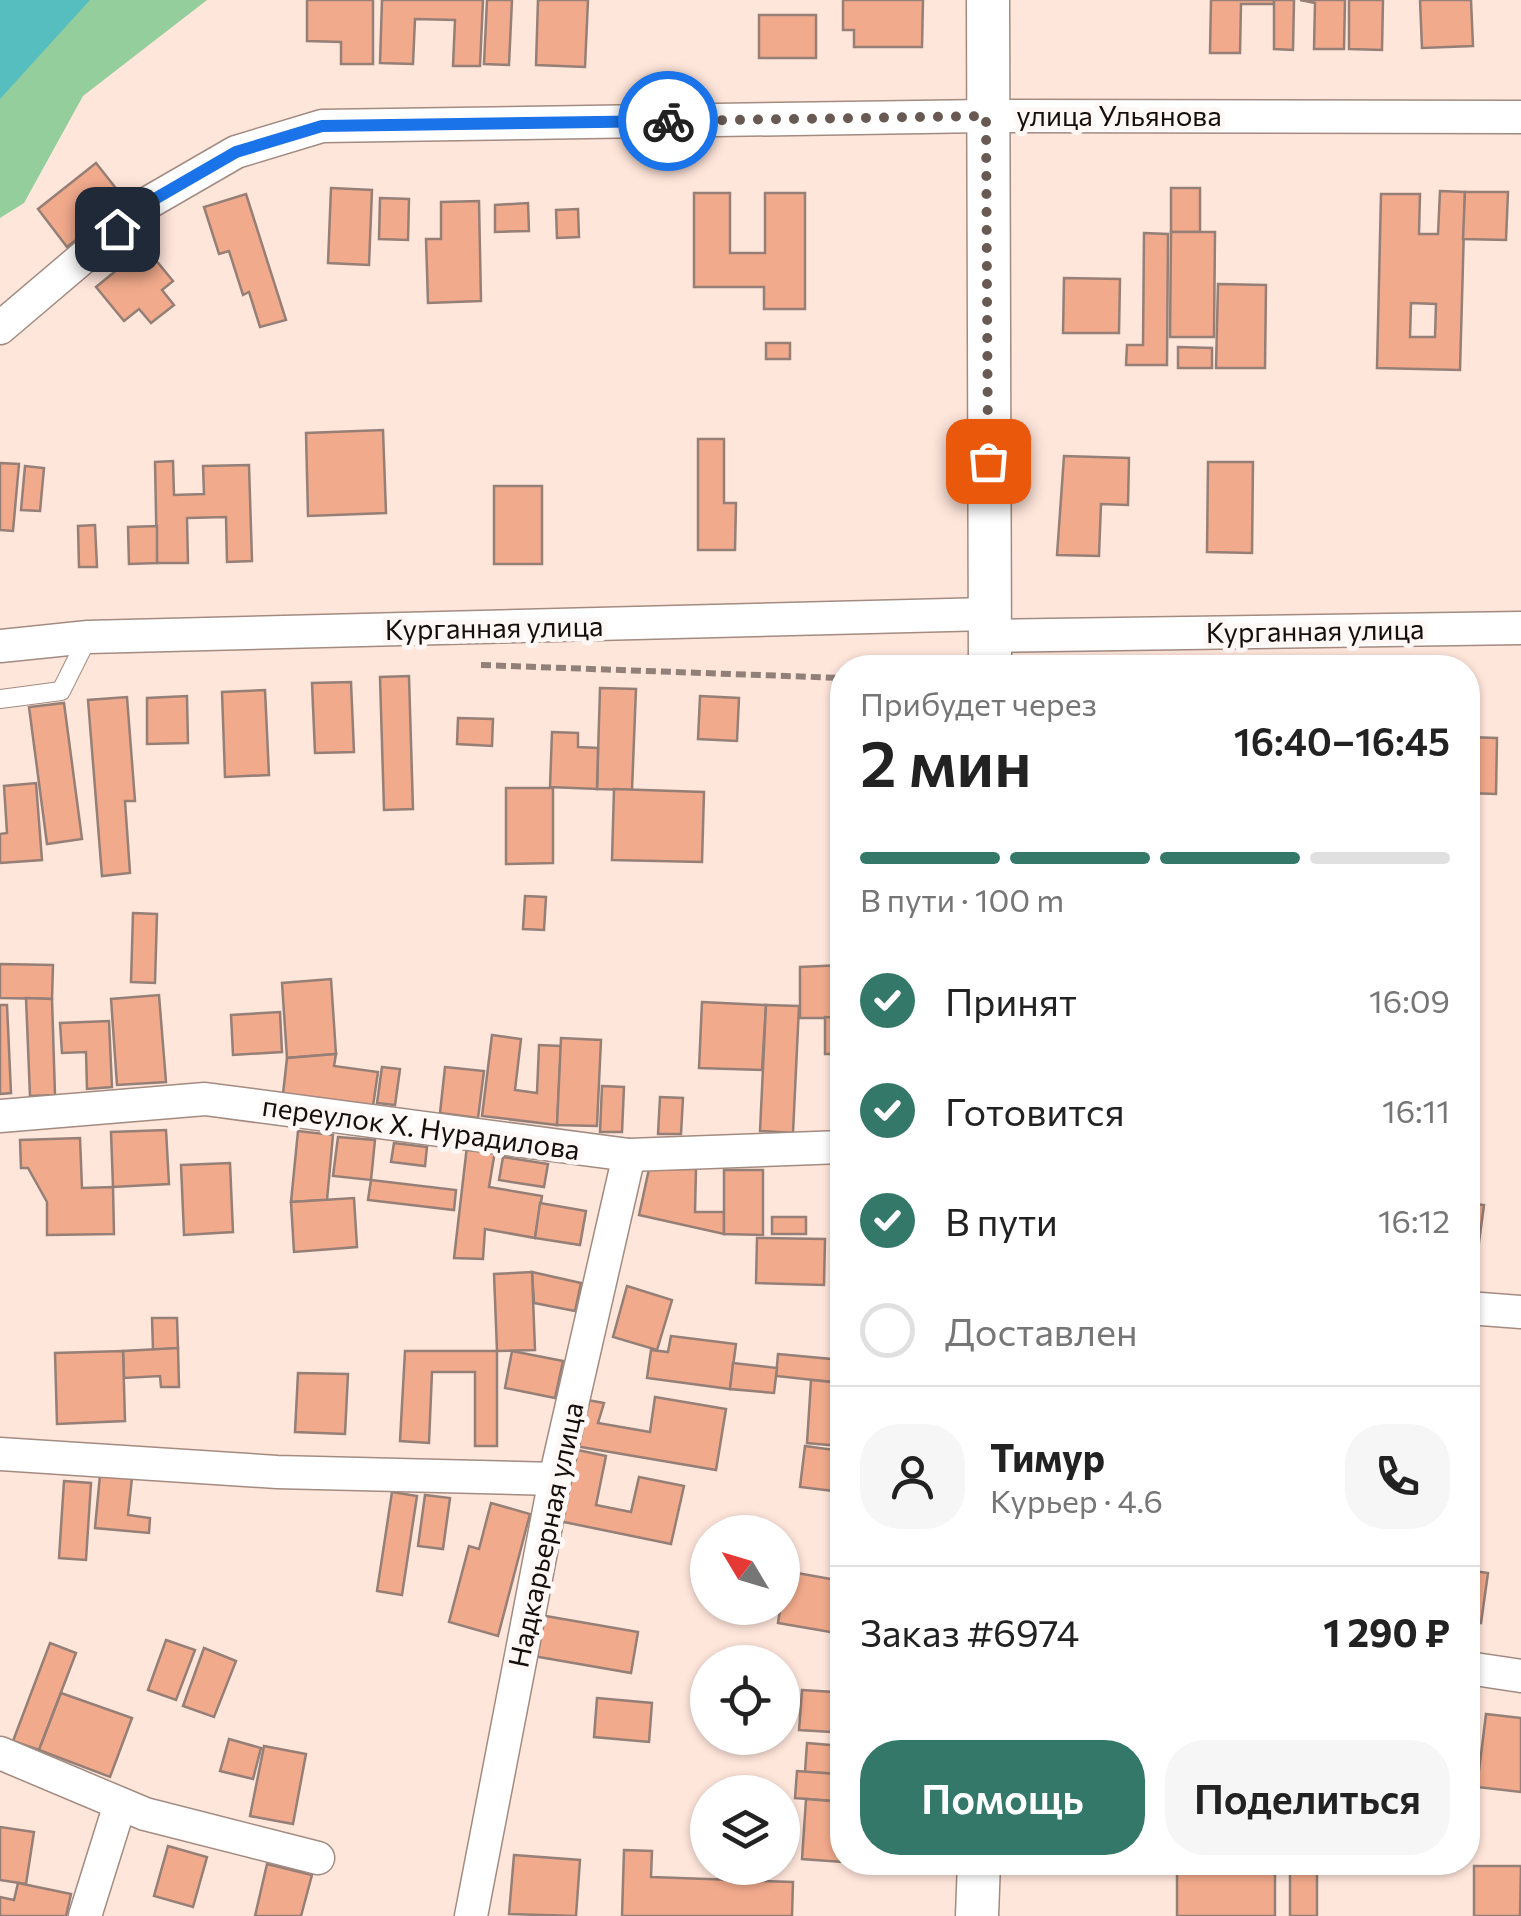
<!DOCTYPE html>
<html lang="ru">
<head>
<meta charset="utf-8">
<style>
	body { margin:0; font-family:Commissioner,sans-serif; background:#f6f6f6; color:#222; height:100vh; display:flex; flex-direction:column; font-size:38px; white-space:nowrap }
	* { box-sizing:border-box; margin:0 }
	p { font-size:32px; color:#767676 }
	.icon { flex:none; width:55px; height:55px; fill:none; stroke:currentColor; stroke-width:2; stroke-linecap:round; stroke-linejoin:round }
	.map { position:relative; flex:1; overflow:hidden }
	.side { position:absolute; left:830px; top:655px; width:650px; height:1220px; display:flex; flex-direction:column; background:#fff; border-radius:40px; box-shadow:0 2px 8px #0004 }
	.side>* { flex:none }
	.needle { width:65px; rotate:308deg }
	.tools { position:absolute; left:690px; top:1515px; display:grid; gap:20px }
	.tools a { display:grid; place-items:center; width:110px; height:110px; border-radius:50%; background:#fff; box-shadow:0 2px 8px #0004; font-size:50px }
	.pin { position:absolute; display:grid; place-items:center; width:85px; height:85px; color:#fff; margin:-42px; border-radius:20px; box-shadow:0 5px 15px #0006 }
	.courier { position:absolute; display:grid; place-items:center; width:100px; height:100px; margin:-50px; border:8px solid #1a73e8; border-radius:50%; background:#fff; color:#222; box-shadow:0 2px 12px #0007 }
	.headline em { font-style:normal; font-weight:600 }
	.headline div { display:flex; flex-direction:column-reverse }
	.headline { display:flex; align-items:center; justify-content:space-between; height:170px; padding:0 30px }
	h1 { font-size:65px; font-weight:600; line-height:75px }
	.bar { display:grid; grid-template-columns:repeat(4,1fr); gap:15px 10px; align-content:center; height:120px; padding:0 30px }
	.bar i { height:12px; border-radius:8px; background:#e0e0e0 }
	.bar .selected { background:#34786a }
	.bar p { grid-column:span 4 }
	.line { display:flex; align-items:center; gap:25px; padding:0 30px; border-top:2px solid #e0e0e0 }
	.line div { flex:1 }
	.round { display:grid; place-items:center; flex:none; width:105px; height:105px; border-radius:40px; background:#f6f6f6 }
	ol { padding:0 30px; list-style:none }
	li { display:flex; align-items:center; gap:30px; height:110px }
	li p { margin-inline-start:auto }
	li .icon { padding:10px; border-radius:50%; background:#34786a; color:#fff; stroke-width:4 }
	li:last-child { color:#767676 }
	li i { width:55px; height:55px; border:5px solid #e0e0e0; border-radius:50% }
	.button { display:flex; gap:20px; margin-top:auto; padding:20px 30px }
	.button a { flex:1; height:115px; border-radius:40px; background:#34786a; color:#fff; font-size:40px; font-weight:600; line-height:115px; text-align:center }
	.button a+a { background:#f6f6f6; color:#222 }
	.map>svg:first-child { display:block }
</style>
</head>
<body>
<div class="map">
<svg width="1521" height="1916" viewBox="0 0 1521 1916">
	<rect width="100%" height="100%" fill="#ffe6db"/>
	<polygon fill="#95ce9d" points="80,0 207,0 83,96 24,203 0,218 0,98"/>
	<polygon fill="#57bec0" points="0,0 90,0 0,99"/>
	<g fill="#f2aa8c" stroke="#957f76" stroke-width="2.5" fill-rule="evenodd">
		<polygon points="307,0 373,0 373,64 341,64 341,42 307,41"/>
		<polygon points="382,0 483,0 480,66 453,66 455,20 415,19 413,64 380,63"/>
		<polygon points="487,0 512,0 509,65 484,64"/>
		<polygon points="538,0 588,0 585,67 536,65"/>
		<polygon points="843,0 923,0 922,47 854,47 854,30 843,30"/>
		<polygon points="1211,0 1274,0 1274,4 1241,4 1240,53 1210,53"/>
		<polygon points="1274,0 1294,0 1293,50 1274,49"/>
		<polygon points="1300,0 1345,0 1344,49 1314,49 1315,3"/>
		<polygon points="1349,0 1383,0 1382,50 1349,49"/>
		<polygon points="1420,0 1471,0 1473,46 1422,48"/>
		<rect x="759" y="15" width="57" height="43"/>
		<polygon points="96,163 126,201 67,247 38,209"/>
		<polygon points="331,188 372,190 369,265 328,263"/>
		<rect x="1171" y="188" width="29" height="44"/>
		<path d="M 1440,191 L 1465,192 L 1460,370 L 1377,368 L 1381,194 L 1420,194 L 1419,234 L 1438,234 ZM 1411,303 L 1436,304 L 1435,337 L 1410,337 Z"/>
		<polygon points="1465,192 1508,192 1506,240 1463,239"/>
		<polygon points="694,193 730,193 730,253 765,253 765,193 805,193 805,309 764,309 764,287 694,287"/>
		<polygon points="246,194 286,320 260,327 249,292 243,295 229,251 219,254 204,207"/>
		<polygon points="380,198 409,199 408,240 379,239"/>
		<polygon points="479,201 481,301 428,303 426,239 441,239 441,202"/>
		<polygon points="528,203 529,231 495,232 495,205"/>
		<polygon points="578,209 579,237 557,238 556,210"/>
		<polygon points="1171,232 1215,232 1214,337 1170,337"/>
		<polygon points="1144,233 1168,234 1167,365 1126,365 1127,345 1143,345"/>
		<polygon points="145,247 173,281 162,290 174,305 151,323 139,309 124,321 96,287"/>
		<polygon points="1064,278 1120,279 1119,333 1063,333"/>
		<polygon points="1218,284 1266,285 1265,368 1216,368"/>
		<rect x="766" y="343" width="24" height="16"/>
		<polygon points="1178,347 1212,348 1212,368 1178,368"/>
		<polygon points="383,430 386,513 308,516 306,433"/>
		<polygon points="698,439 724,439 724,503 736,503 735,550 698,550"/>
		<polygon points="1064,456 1129,458 1128,505 1101,504 1099,556 1057,555"/>
		<polygon points="173,461 174,495 204,494 203,466 249,465 252,561 227,562 226,517 187,518 188,563 157,563 155,462"/>
		<polygon points="1208,462 1253,462 1252,553 1207,552"/>
		<polygon points="0,463 19,464 13,531 0,530"/>
		<polygon points="25,466 44,468 40,511 21,510"/>
		<rect x="494" y="486" width="48" height="78"/>
		<polygon points="95,525 97,567 79,567 78,526"/>
		<polygon points="157,526 157,563 129,564 128,527"/>
		<polygon points="409,676 413,809 384,810 380,677"/>
		<polygon points="351,682 354,752 315,753 312,683"/>
		<polygon points="600,688 636,689 632,790 597,789"/>
		<polygon points="265,690 269,775 225,777 222,692"/>
		<polygon points="187,696 188,743 147,744 147,698"/>
		<polygon points="700,696 739,698 737,741 698,739"/>
		<polygon points="127,697 135,801 125,801 130,873 102,876 88,700"/>
		<polygon points="64,703 82,839 47,844 29,707"/>
		<polygon points="458,718 493,719 492,746 457,744"/>
		<polygon points="552,732 578,733 578,747 598,748 597,789 550,787"/>
		<polygon points="1468,737 1497,738 1496,794 1468,793"/>
		<polygon points="36,783 42,860 0,863 0,834 7,833 4,786"/>
		<polygon points="506,788 553,788 553,863 506,864"/>
		<polygon points="614,789 704,792 702,862 612,860"/>
		<polygon points="525,896 546,897 544,930 523,929"/>
		<polygon points="133,913 157,914 155,983 131,982"/>
		<polygon points="0,964 53,965 52,999 0,998"/>
		<polygon points="842,965 839,1018 800,1018 800,967"/>
		<polygon points="331,979 336,1054 287,1058 282,983"/>
		<polygon points="159,995 166,1082 117,1085 111,999"/>
		<polygon points="26,998 52,999 55,1095 30,1096"/>
		<polygon points="702,1002 766,1005 762,1070 699,1068"/>
		<polygon points="842,1004 842,1124 839,1054 825,1054 825,1017 839,1018 839,1005"/>
		<polygon points="0,1005 7,1005 11,1093 0,1094"/>
		<polygon points="766,1005 799,1006 793,1133 760,1131"/>
		<polygon points="280,1012 282,1052 233,1055 231,1015"/>
		<polygon points="109,1021 112,1087 87,1089 86,1052 62,1053 60,1023"/>
		<polygon points="492,1035 521,1039 515,1090 537,1093 539,1045 561,1046 557,1125 482,1116"/>
		<polygon points="561,1038 601,1040 597,1126 557,1125"/>
		<polygon points="336,1054 334,1066 378,1072 373,1106 283,1094 287,1058"/>
		<polygon points="382,1067 400,1069 395,1105 377,1103"/>
		<polygon points="445,1067 484,1071 478,1118 440,1113"/>
		<polygon points="602,1086 624,1087 622,1132 600,1132"/>
		<polygon points="660,1097 683,1098 681,1134 658,1134"/>
		<polygon points="166,1130 169,1184 113,1187 111,1132"/>
		<polygon points="298,1131 333,1135 327,1200 291,1202"/>
		<polygon points="338,1137 375,1140 371,1180 333,1176"/>
		<polygon points="80,1138 82,1188 113,1187 114,1234 47,1235 47,1202 28,1168 21,1168 20,1140"/>
		<polygon points="394,1143 427,1147 425,1166 391,1162"/>
		<polygon points="467,1146 495,1151 489,1187 542,1196 535,1238 485,1229 483,1259 454,1258"/>
		<polygon points="503,1157 548,1164 544,1187 499,1180"/>
		<polygon points="230,1163 233,1232 184,1235 181,1165"/>
		<polygon points="649,1169 696,1169 695,1212 724,1212 724,1234 639,1215"/>
		<polygon points="724,1170 763,1170 763,1235 724,1234"/>
		<polygon points="371,1180 456,1190 454,1210 368,1200"/>
		<polygon points="354,1198 357,1247 294,1252 291,1202"/>
		<polygon points="540,1203 586,1211 580,1245 535,1238"/>
		<polygon points="1468,1203 1484,1205 1475,1272 1468,1272"/>
		<rect x="772" y="1217" width="34" height="17"/>
		<polygon points="757,1238 825,1239 824,1285 756,1283"/>
		<polygon points="532,1272 581,1283 575,1311 534,1303"/>
		<polygon points="532,1272 535,1350 497,1351 494,1274"/>
		<polygon points="627,1286 672,1300 657,1350 613,1337"/>
		<polygon points="152,1318 177,1318 178,1348 153,1350"/>
		<polygon points="671,1336 736,1344 730,1389 647,1378 651,1350 668,1352"/>
		<polygon points="178,1348 179,1387 161,1387 160,1376 124,1378 123,1351"/>
		<polygon points="123,1351 125,1421 57,1424 55,1353"/>
		<polygon points="405,1351 497,1351 497,1446 475,1446 475,1372 432,1372 429,1443 400,1441"/>
		<polygon points="512,1351 563,1361 555,1398 505,1388"/>
		<polygon points="778,1354 842,1360 842,1383 776,1376"/>
		<polygon points="733,1363 777,1368 774,1393 730,1389"/>
		<polygon points="298,1373 348,1374 345,1434 295,1432"/>
		<polygon points="811,1380 842,1383 839,1446 807,1443"/>
		<polygon points="655,1397 726,1409 716,1470 575,1446 587,1400 604,1403 598,1423 650,1432"/>
		<polygon points="805,1446 842,1451 842,1492 800,1487"/>
		<polygon points="573,1449 606,1456 596,1505 631,1512 639,1477 684,1486 671,1544 559,1521"/>
		<polygon points="100,1475 132,1478 128,1515 150,1518 149,1533 95,1528"/>
		<polygon points="64,1481 91,1483 86,1560 59,1558"/>
		<polygon points="392,1492 417,1496 402,1595 377,1591"/>
		<polygon points="425,1495 450,1498 443,1549 418,1546"/>
		<polygon points="491,1503 530,1514 498,1636 449,1622 469,1546 479,1549"/>
		<polygon points="1468,1570 1488,1573 1481,1623 1468,1621"/>
		<polygon points="786,1571 842,1581 842,1634 778,1623"/>
		<polygon points="540,1615 638,1632 631,1673 533,1656"/>
		<polygon points="166,1640 195,1650 176,1700 148,1690"/>
		<polygon points="50,1643 76,1653 39,1750 13,1741"/>
		<polygon points="204,1648 236,1661 214,1717 183,1706"/>
		<polygon points="698,1674 708,1675 708,1703 695,1702"/>
		<polygon points="802,1690 834,1692 831,1732 799,1730"/>
		<polygon points="61,1693 132,1718 110,1777 39,1750"/>
		<polygon points="597,1698 652,1703 649,1742 594,1737"/>
		<polygon points="834,1698 842,1699 842,1733 831,1732"/>
		<polygon points="1486,1714 1521,1718 1521,1792 1477,1787"/>
		<polygon points="229,1739 261,1748 253,1779 220,1771"/>
		<polygon points="807,1743 842,1746 842,1774 805,1772"/>
		<polygon points="264,1746 306,1754 293,1824 250,1816"/>
		<polygon points="797,1771 836,1774 834,1801 795,1798"/>
		<polygon points="806,1799 842,1802 842,1862 802,1859"/>
		<polygon points="0,1827 34,1832 26,1884 0,1880"/>
		<polygon points="168,1846 207,1857 193,1907 154,1896"/>
		<polygon points="624,1850 652,1851 651,1877 793,1882 792,1916 622,1916"/>
		<polygon points="514,1855 580,1860 576,1916 509,1914"/>
		<polygon points="1275,1862 1275,1916 1177,1916 1177,1863"/>
		<polygon points="267,1864 312,1875 301,1916 255,1916"/>
		<rect x="1290" y="1866" width="27" height="50"/>
		<polygon points="1474,1866 1521,1866 1520,1916 1474,1916"/>
		<polygon points="18,1883 71,1894 66,1916 0,1916 0,1897 14,1900"/>
	</g>
	<g fill="none" stroke-linecap="round" stroke-linejoin="round">
		<g stroke="#a28b81" stroke-width="20">
			<polyline id="service" points="0,699 61,691 88,637"/>
		</g>
		<g stroke="#a28b81" stroke-width="35">
			<g id="minor">
				<polyline points="0,328 146,204 236,152 322,126 986,116 1521,117"/>
				<polyline points="989,636 1521,628"/>
				<polyline points="0,646 88,637 988,614"/>
				<polyline points="0,1116 205,1099 629,1155 842,1147"/>
				<polyline points="1468,1308 1521,1312"/>
				<polyline points="0,1454 277,1472 555,1479"/>
				<polyline points="1468,1668 1521,1676"/>
				<polyline points="0,1753 145,1814 318,1858"/>
				<polyline points="85,1916 120,1804"/>
				<polyline points="471,1916 555,1479 629,1155"/>
			</g>
		</g>
		<g stroke="#a28b81" stroke-width="45">
			<g id="tertiary">
				<polyline points="988,0 990,668"/>
				<polyline points="977,1916 979,1862"/>
			</g>
		</g>
		<polyline stroke="#918078" stroke-width="6" stroke-dasharray="10 5" stroke-linecap="butt" points="481,665 842,678"/>
		<use href="#service" stroke="#fff" stroke-width="18"/>
		<use href="#minor" stroke="#fff" stroke-width="32"/>
		<use href="#tertiary" stroke="#fff" stroke-width="42"/>
	</g>
	<g fill="none" stroke-linecap="round" stroke-linejoin="round">
		<polyline stroke="#685a53" stroke-width="10" stroke-dasharray="0 18" points="668,121 986,116 988,461"/>
		<polyline stroke="#1a73e8" stroke-width="12" points="117,229 146,204 236,152 322,126 668,121"/>
	</g>
	<g text-anchor="middle" stroke-width="10" stroke-linejoin="round" paint-order="stroke">
		<g font-size="28" fill="#160e0a" stroke="#fdf8f6">
			<text x="1119" y="126">улица Ульянова</text>
			<text transform="translate(494 628) rotate(-1)" y="10">Курганная улица</text>
			<text transform="translate(1315 631) rotate(-1)" y="10">Курганная улица</text>
			<text transform="translate(421 1128) rotate(8)" y="10">переулок Х. Нурадилова</text>
			<text transform="translate(546 1535) rotate(-78)" y="10">Надкарьерная улица</text>
		</g>
	</g>
</svg>
<div class="tools">
<a><svg class="needle" viewBox="-14 -14 28 28"><path d="M0-13l5 13h-10z" fill="#e53935"/><path d="M0 13l5-13h-10z" fill="#767676"/></svg></a>
<a><svg class="icon" aria-label="locate" viewBox="0 0 24 24"><circle cx="12" cy="12" r="6"/><path d="M12 2v4M12 18v4M2 12h4M18 12h4"/></svg></a>
<a><svg class="icon" aria-label="layers" viewBox="0 0 24 24"><path d="M12 4l9 5-9 5-9-5zM3 14l9 5 9-5"/></svg></a>
</div>
<div class="pin" style="left:988px;top:461px;background:#ea580c"><svg class="icon" aria-label="bag" viewBox="0 0 24 24"><path d="M5 8h14l-1 12H6zM9 8a3 3 0 0 1 6 0"/></svg></div>
<div class="pin" style="left:117px;top:229px;background:#1f2937"><svg class="icon" aria-label="home" viewBox="0 0 24 24"><path d="M3 11l9-7 9 7M6 9v11h12V9"/></svg></div>
<div class="courier" style="left:668px;top:121px"><svg class="icon" aria-label="bike" viewBox="0 0 24 24"><circle cx="6" cy="16" r="4"/><circle cx="18" cy="16" r="4"/><path d="M6 16l4-8h5l3 8M10 8l3 8H6M13 5h3"/></svg></div>
<section class="side">
<div class="headline"><div><h1>2 мин</h1><p>Прибудет через</p></div><em>16:40–16:45</em></div>
<div class="bar"><i class="selected"></i><i class="selected"></i><i class="selected"></i><i></i><p>В пути · 100 m</p></div>
<ol>
<li><svg class="icon" aria-label="check" viewBox="0 0 24 24"><path d="M5 12l5 5 9-10"/></svg>Принят<p>16:09</p></li>
<li><svg class="icon" aria-label="check" viewBox="0 0 24 24"><path d="M5 12l5 5 9-10"/></svg>Готовится<p>16:11</p></li>
<li><svg class="icon" aria-label="check" viewBox="0 0 24 24"><path d="M5 12l5 5 9-10"/></svg>В пути<p>16:12</p></li>
<li><i></i>Доставлен</li>
</ol>
<div class="line" style="height:180px"><a class="round"><svg class="icon" aria-label="person" viewBox="0 0 24 24"><circle cx="12" cy="8" r="4"/><path d="M4 21q1-7 8-7t8 7"/></svg></a><div><b>Тимур</b><p>Курьер · 4.6</p></div><a class="round"><svg class="icon" aria-label="phone" viewBox="0 0 24 24"><path d="M5 4h4l2 5-3 2q2 4 5 5l2-3 5 2v4C11 20 4 13 5 4z"/></svg></a></div>
<div class="line" style="height:130px"><div>Заказ #6974</div><b>1 290 ₽</b></div>
<div class="button"><a>Помощь</a><a>Поделиться</a></div>
</section>
</div>
</body>
</html>
